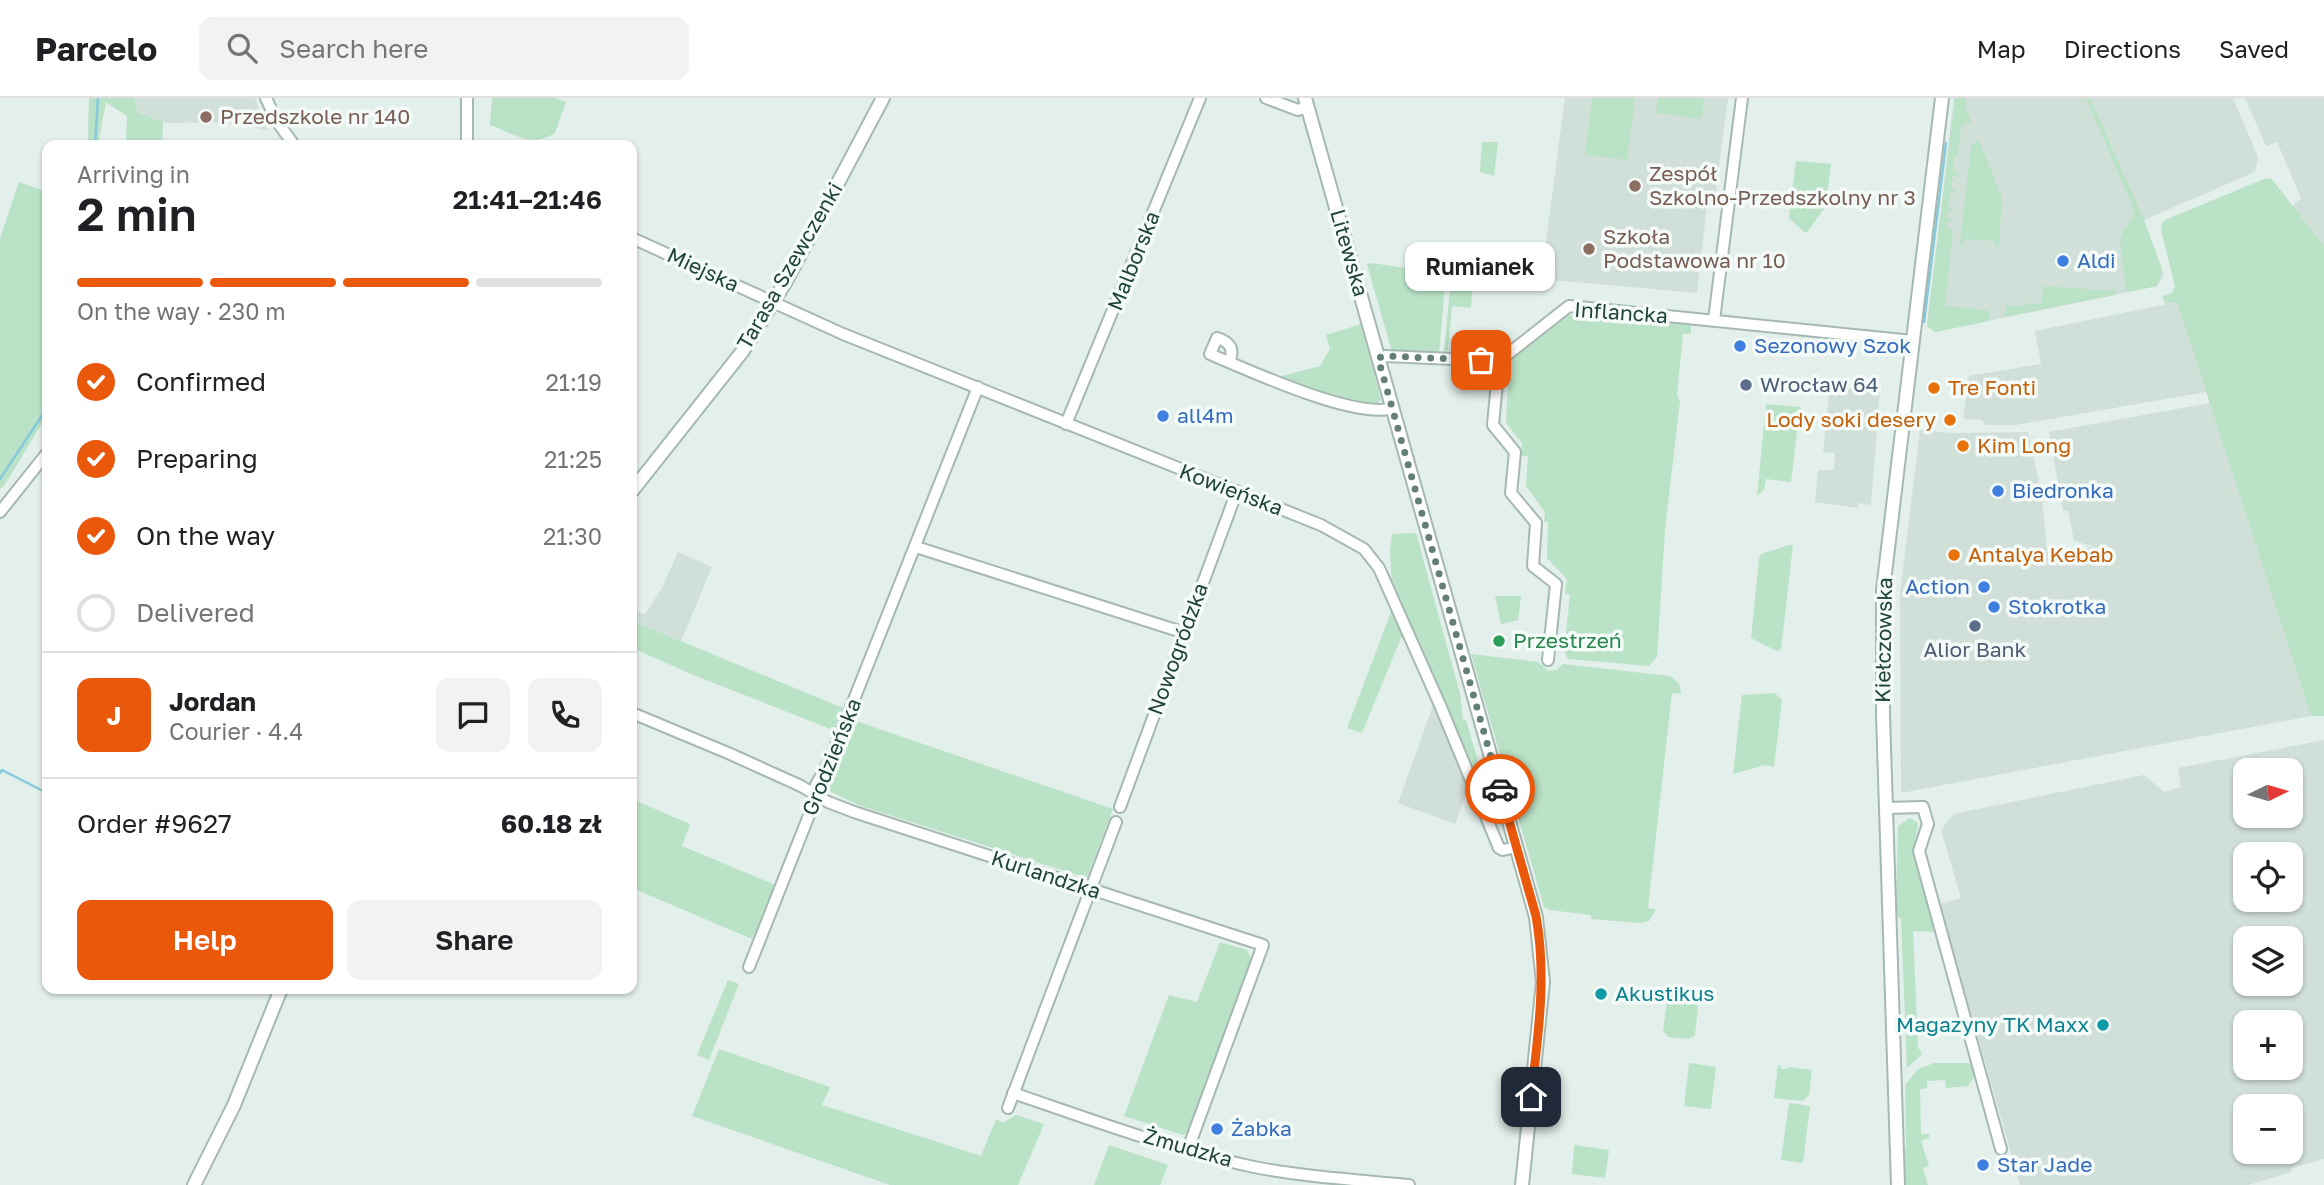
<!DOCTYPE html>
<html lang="en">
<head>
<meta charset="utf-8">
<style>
	body { margin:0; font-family:"Golos Text",sans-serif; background:#f2f2f2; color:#202124; height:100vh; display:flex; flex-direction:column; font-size:26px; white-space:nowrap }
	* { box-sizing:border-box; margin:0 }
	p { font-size:23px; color:#757577 }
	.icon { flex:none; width:38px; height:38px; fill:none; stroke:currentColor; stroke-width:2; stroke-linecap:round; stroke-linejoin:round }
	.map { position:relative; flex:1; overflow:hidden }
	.details { position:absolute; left:42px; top:42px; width:595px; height:854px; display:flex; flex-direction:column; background:#fff; border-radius:14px; box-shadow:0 2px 5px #0004 }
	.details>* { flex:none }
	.needle { width:46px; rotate:85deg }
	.buttons { position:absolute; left:2233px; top:660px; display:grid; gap:14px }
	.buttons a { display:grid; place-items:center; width:70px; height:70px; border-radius:14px; background:#fff; box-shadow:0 2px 5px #0004; font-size:35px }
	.pin { position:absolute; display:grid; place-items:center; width:60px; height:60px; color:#fff; margin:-30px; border-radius:14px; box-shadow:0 4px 10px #0006 }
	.courier { position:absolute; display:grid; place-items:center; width:70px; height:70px; margin:-35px; border:5px solid #ea580c; border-radius:50%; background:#fff; color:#222; box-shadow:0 2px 9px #0007 }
	.bubble { position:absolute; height:49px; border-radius:14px; background:#fff; box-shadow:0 2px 5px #0004; font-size:23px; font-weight:600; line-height:49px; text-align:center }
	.summary em { font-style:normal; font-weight:600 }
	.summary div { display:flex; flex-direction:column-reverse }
	.summary { display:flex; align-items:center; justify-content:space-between; height:119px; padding:0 35px }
	h1 { font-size:46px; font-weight:600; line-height:52px }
	.bar { display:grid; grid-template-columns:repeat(4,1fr); gap:10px 7px; align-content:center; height:84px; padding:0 35px }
	.bar i { height:9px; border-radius:5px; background:#e0e0e0 }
	.bar .current { background:#ea580c }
	.bar p { grid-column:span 4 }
	.line { display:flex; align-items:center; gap:18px; padding:0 35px; border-top:2px solid #e0e0e0 }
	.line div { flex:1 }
	.round { display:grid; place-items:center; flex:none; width:74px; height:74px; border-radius:14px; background:#f2f2f2 }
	ol { padding:0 35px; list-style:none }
	li { display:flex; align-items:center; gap:21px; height:77px }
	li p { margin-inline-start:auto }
	li .icon { padding:7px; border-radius:50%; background:#ea580c; color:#fff; stroke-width:4 }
	li:last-child { color:#757577 }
	li i { width:38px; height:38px; border:4px solid #e0e0e0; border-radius:50% }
	.cta { display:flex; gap:14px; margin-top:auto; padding:14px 35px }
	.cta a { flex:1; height:80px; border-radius:14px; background:#ea580c; color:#fff; font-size:28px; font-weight:600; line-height:80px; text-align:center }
	.cta a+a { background:#f2f2f2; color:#202124 }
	header { display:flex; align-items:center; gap:42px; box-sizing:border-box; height:98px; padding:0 35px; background:#fff; border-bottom:2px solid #e0e0e0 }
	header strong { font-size:33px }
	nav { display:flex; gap:38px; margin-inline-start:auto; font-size:24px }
	.search { width:490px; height:63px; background:#f2f2f2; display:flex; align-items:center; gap:18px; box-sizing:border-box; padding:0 24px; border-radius:14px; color:#757577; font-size:26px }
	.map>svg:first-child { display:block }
</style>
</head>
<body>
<header>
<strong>Parcelo</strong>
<div class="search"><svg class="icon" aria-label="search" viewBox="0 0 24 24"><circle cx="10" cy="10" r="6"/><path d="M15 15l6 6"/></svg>Search here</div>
<nav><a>Map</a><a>Directions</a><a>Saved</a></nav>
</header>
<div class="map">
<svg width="2324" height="1087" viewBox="0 0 2324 1087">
	<rect width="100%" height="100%" fill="#e3efea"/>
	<g fill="#d1dfd9" fill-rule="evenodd">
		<polygon points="135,0 255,0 267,32 224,24 167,25 137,14"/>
		<polygon points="1565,0 1728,0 1715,99 1708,99 1697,195 1541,181"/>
		<polygon points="1954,0 2233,0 2258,59 2255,74 2144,122 2164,177 2157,188 1935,234 1927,228"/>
		<polygon points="2245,0 2324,0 2324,148 2292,108 2301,100 2277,44 2266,48"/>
		<polygon points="2177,204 2206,294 2016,327 1986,327 1981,322 1963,321 1969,278 2041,266 2035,233"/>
		<polygon points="1830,289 1880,293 1871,407 1858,405 1858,410 1815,404 1818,372 1834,372 1835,355 1823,354"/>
		<polygon points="2210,305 2311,618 1901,695 1900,495 1920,332 1953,335 2028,334 2042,398 2047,454 2069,450 2085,451 2092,448 2074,443 2068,413 2063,413 2049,334"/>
		<polygon points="678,454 712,469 681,543 632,523 632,511 645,516 662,490"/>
		<polygon points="1435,602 1470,685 1455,726 1398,705"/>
		<path d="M 2324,642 L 2324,1061 L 2291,1070 L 2291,1074 L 2248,1087 L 2020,1087 L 1940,806 L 1961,800 L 1941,732 L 1953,716 L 2144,677 L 2164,694 L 2181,689 L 2178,670 ZM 2245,672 L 2291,672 L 2291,718 L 2245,718 ZM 2245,756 L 2291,756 L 2291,802 L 2245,802 ZM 2245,840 L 2291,840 L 2291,886 L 2245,886 ZM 2245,924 L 2291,924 L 2291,970 L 2245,970 ZM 2245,1008 L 2291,1008 L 2291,1054 L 2245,1054 Z"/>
	</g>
	<g fill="#bae2c6">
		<polygon points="89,0 135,0 137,14 163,24 162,47 126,47 127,18 106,4 98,46 88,42"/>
		<path d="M 492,0 L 555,0 L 566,4 L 555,35 C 531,50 515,36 490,27 Z"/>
		<polygon points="1592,0 1635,0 1627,62 1585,57"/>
		<polygon points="1658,0 1704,0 1702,21 1656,15"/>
		<polygon points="1955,0 1966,0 1966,10 1971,24 1961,28 1958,56 1954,59 1953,70 1959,77 1952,78 1952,81 1958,83 1951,84 1951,90 1957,93 1950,94 1949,100 1956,102 1949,103 1948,109 1955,112 1948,113 1947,119 1954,122 1947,123 1946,129 1953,132 1945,208 1989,212 1989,223 1935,234 1927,228"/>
		<path d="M 2086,0 L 2090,0 L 2144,122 L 2162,171 L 2157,188 L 2128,194 L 2126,192 L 2120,142 C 2122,130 2134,125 2134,112 Z"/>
		<polygon points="1976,43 1980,44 2002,100 1999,147 1996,150 1994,143 1964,141 1963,148 1960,146 1971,48"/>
		<polygon points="1482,44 1498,44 1494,78 1480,74"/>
		<polygon points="1796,63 1831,66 1826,108 1807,134 1804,134 1789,120"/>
		<polygon points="2271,80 2324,148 2324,618 2311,618 2177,204 2165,206 2162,198 2172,195 2175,188 2162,136 2161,127 2165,122 2264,81"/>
		<polygon points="19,84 47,94 47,317 4,388 0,391 0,140"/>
		<polygon points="1372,165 1446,176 1439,256 1392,254 1368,170 1367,166"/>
		<polygon points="1452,170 1474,173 1471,210 1452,208 1448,252 1444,254"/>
		<polygon points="2115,184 2115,197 2005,219 2006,207 2025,209 2026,205 2042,206 2043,188 2113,193"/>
		<polygon points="1568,217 1616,217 1691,225 1691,236 1683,236 1677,297 1680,303 1665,432 1657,559 1649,568 1568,561 1564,553 1570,497 1565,496 1567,481 1547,460 1548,424 1544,424 1545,414 1526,388 1528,358 1521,358 1522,345 1506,325 1509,263"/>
		<polygon points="1361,226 1381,301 1375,308 1320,295 1278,279 1320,268 1330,251 1326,237"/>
		<polygon points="1766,306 1800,309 1806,318 1799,318 1791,384 1766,381 1764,392 1757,398"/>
		<polygon points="1416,435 1460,596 1463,622 1466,622 1501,742 1392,489 1390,453 1392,436"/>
		<polygon points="1789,447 1793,447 1781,551 1777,553 1751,540 1759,461 1761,456"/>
		<polygon points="1495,498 1521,498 1518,522 1501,526"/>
		<polygon points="1393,509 1403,535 1362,635 1347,630"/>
		<polygon points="632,523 848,612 838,634 691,576 632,550"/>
		<polygon points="1471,556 1538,564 1548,573 1556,572 1563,566 1670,578 1679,585 1681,596 1672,595 1648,810 1656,811 1649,823 1640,825 1591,821 1591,817 1549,812 1544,809"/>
		<polygon points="1775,595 1782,602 1774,669 1765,667 1733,676 1742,597"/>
		<polygon points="850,621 1113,711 1087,780 861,708 823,690"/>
		<polygon points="632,701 690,726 682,748 778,788 759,834 754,835 752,841 632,790"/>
		<polygon points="1910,720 1918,725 1914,748 1915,759 1936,834 1913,833 1918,949 1922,956 1907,970 1901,820 1898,820 1896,806 1898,728"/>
		<polygon points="1220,844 1247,852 1252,862 1188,1035 1183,1037 1124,1018 1169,897 1197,904"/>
		<polygon points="728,882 739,886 709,962 697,957"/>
		<polygon points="1680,889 1687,894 1689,902 1693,902 1698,909 1695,937 1689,941 1668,939 1663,933 1668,896 1673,890"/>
		<polygon points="719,951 830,989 822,1007 981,1058 996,1021 1003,1025 1016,1017 1044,1026 1018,1087 890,1087 692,1018"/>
		<polygon points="1689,965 1716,969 1711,1011 1684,1008"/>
		<polygon points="1934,965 1968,965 1974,968 1975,977 1968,988 1946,990 1945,982 1927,983 1927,990 1920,991 1921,1036 1929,1036 1929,1040 1921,1043 1929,1068 1923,1070 1928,1087 1903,1087 1906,1044 1905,987 1918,971"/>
		<polygon points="1778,967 1781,968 1781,971 1787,971 1788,969 1812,972 1809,997 1803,1003 1774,1000"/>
		<polygon points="1789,1005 1810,1008 1803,1065 1781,1062"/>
		<polygon points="1109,1047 1168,1067 1160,1087 1094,1087"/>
		<polygon points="1574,1047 1609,1052 1605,1080 1572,1076"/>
	</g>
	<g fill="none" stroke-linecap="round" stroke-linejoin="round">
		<g stroke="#85c9da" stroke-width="2.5">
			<polyline points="95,47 98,0"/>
			<polyline points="1924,224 1946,45"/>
			<polyline points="0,381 47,310"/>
			<polyline points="0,675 2,672 47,695"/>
		</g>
		<g stroke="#a5b8b2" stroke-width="14">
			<g id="minor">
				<polyline points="266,0 276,22 294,47"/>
				<polyline points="1266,0 1298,12 1307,9"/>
				<polyline points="467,47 467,0"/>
				<polyline points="632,140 843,236 1321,427 1364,451 1379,470 1440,607 1499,750 1503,752 1516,749"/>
				<polyline points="1714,222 1742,0"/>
				<polyline points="1378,260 1385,258 1499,263 1569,208 1913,243"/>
				<polyline points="1499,263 1493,327 1515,354 1511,395 1536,425 1533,468 1556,486 1548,562"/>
				<path d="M 1229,264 C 1235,251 1230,244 1217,240 L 1210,256 C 1248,272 1356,322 1393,310"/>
				<polyline points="1066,326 1200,0"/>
				<polyline points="0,414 47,355"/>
				<polyline points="916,449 1185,535"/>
				<polyline points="632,615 728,655 801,688 828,704 854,714 1263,847 1188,1051"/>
				<polyline points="1120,709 1237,393"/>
				<polyline points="1886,710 1923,709 1928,726 1919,753 2001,1051"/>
				<polyline points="749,869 817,697 816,687 830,662 978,289"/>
				<path d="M 1013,995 C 1092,1022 1173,1052 1254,1069 C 1305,1079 1357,1082 1409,1087"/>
				<polyline points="1008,1010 1116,724"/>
			</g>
		</g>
		<g stroke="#a5b8b2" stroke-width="16">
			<g id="tertiary">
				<polyline points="1305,0 1536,819 1543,884 1522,1087"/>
				<polyline points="632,393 742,254 786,183 883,0"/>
				<polyline points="194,1087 234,1007 281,891"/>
				<polyline points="1898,1087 1883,617 1883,492 1942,0"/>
			</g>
		</g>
		<use href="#minor" stroke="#fff" stroke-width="10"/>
		<use href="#tertiary" stroke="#fff" stroke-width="12"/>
	</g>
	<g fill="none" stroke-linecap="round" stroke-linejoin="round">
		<polyline stroke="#647f78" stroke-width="7" stroke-dasharray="0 12.6" points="1481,262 1385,258 1378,260 1500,691"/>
		<path stroke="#ea580c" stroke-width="9" d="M 1500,691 L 1536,818 C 1547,879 1538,938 1531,999"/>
	</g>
	<g fill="#8d6e63" stroke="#f4faf8" stroke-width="2.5">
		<circle cx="206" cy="19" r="7"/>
		<circle cx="1635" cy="88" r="7"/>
		<circle cx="1589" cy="151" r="7"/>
	</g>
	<g fill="#3f7fe0" stroke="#f4faf8" stroke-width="2.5">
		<circle cx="2063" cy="163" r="7"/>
		<circle cx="1740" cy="248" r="7"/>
		<circle cx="1163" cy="318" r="7"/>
		<circle cx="1998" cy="393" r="7"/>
		<circle cx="1984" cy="489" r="7"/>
		<circle cx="1994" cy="509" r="7"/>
		<circle cx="1217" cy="1031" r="7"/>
		<circle cx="1983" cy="1067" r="7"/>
	</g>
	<g fill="#5c6f8a" stroke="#f4faf8" stroke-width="2.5">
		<circle cx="1746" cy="287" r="7"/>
		<circle cx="1975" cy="528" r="7"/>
	</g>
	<g fill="#e8710a" stroke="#f4faf8" stroke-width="2.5">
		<circle cx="1934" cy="290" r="7"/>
		<circle cx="1950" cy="322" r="7"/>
		<circle cx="1963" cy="348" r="7"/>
		<circle cx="1954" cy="457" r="7"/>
	</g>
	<circle fill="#2e9e5b" stroke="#f4faf8" stroke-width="2.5" cx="1499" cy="543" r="7"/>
	<g fill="#0f9aa8" stroke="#f4faf8" stroke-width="2.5">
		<circle cx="1601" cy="896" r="7"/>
		<circle cx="2103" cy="927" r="7"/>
	</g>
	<g text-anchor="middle" stroke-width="7" stroke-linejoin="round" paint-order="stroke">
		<g font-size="21" fill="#785e54" stroke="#f4faf8" text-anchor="start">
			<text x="220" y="26">Przedszkole nr 140</text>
			<text x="1649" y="83">Zespół<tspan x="1649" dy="24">Szkolno-Przedszkolny nr 3</tspan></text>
			<text x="1603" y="146">Szkoła<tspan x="1603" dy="24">Podstawowa nr 10</tspan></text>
		</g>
		<g font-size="21" fill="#20433b" stroke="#f4faf8">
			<text transform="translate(1349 155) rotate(74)" y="7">Litewska</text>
			<text transform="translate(1134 163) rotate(-68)" y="7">Malborska</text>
			<text transform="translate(790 168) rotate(-60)" y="7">Tarasa Szewczenki</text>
			<text transform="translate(703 172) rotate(25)" y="7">Miejska</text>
			<text transform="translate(1621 215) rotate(4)" y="7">Inflancka</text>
			<text transform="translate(1231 392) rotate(21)" y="7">Kowieńska</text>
			<text transform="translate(1884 542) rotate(-89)" y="7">Kiełczowska</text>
			<text transform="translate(1178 551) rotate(-70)" y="7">Nowogródzka</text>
			<text transform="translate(832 659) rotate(-68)" y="7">Grodzieńska</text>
			<text transform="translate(1046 777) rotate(18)" y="7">Kurlandzka</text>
			<text transform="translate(1188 1050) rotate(16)" y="7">Żmudzka</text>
		</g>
		<g font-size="21" fill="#366cbe" stroke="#f4faf8" text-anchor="start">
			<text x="2077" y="170">Aldi</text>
			<text x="1754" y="255">Sezonowy Szok</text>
			<text x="1177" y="325">all4m</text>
			<text x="2012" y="400">Biedronka</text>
			<text x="1970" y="496" text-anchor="end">Action</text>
			<text x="2008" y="516">Stokrotka</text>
			<text x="1231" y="1038">Żabka</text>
			<text x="1997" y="1074">Star Jade</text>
		</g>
		<g font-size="21" fill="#4e5e75" stroke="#f4faf8" text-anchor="start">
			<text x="1760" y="294">Wrocław 64</text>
			<text x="1975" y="559" text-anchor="middle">Alior Bank</text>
		</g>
		<g font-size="21" fill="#c56008" stroke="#f4faf8" text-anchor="start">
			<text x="1948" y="297">Tre Fonti</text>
			<text x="1936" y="329" text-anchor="end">Lody soki desery</text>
			<text x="1977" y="355">Kim Long</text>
			<text x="1968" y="464">Antalya Kebab</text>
		</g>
		<g font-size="21" fill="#27864d" stroke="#f4faf8" text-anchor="start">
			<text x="1513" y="550">Przestrzeń</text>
		</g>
		<g font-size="21" fill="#0d838f" stroke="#f4faf8" text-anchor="start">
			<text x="1615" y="903">Akustikus</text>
			<text x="2089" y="934" text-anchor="end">Magazyny TK Maxx</text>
		</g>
	</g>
</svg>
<div class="buttons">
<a><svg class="needle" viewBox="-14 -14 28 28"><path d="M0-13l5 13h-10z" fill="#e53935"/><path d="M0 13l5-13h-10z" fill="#757577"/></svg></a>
<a><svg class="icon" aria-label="locate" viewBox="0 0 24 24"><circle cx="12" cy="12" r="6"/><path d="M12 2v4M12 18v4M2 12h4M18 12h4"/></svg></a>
<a><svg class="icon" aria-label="layers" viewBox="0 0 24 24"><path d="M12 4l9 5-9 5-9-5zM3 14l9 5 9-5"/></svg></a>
<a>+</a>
<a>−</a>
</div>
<div class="pin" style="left:1481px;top:262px;background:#ea580c"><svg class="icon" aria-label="bag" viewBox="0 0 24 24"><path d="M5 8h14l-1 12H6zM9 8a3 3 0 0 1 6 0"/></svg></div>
<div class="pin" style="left:1531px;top:999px;background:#1f2937"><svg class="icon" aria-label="home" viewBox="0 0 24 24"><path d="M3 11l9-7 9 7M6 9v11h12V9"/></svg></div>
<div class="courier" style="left:1500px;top:691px"><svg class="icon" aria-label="car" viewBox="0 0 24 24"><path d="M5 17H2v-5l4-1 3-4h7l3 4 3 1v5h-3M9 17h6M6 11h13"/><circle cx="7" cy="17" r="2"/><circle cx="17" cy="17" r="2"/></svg></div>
<div class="bubble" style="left:1405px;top:144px;width:150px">Rumianek</div>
<section class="details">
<div class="summary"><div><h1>2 min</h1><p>Arriving in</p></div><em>21:41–21:46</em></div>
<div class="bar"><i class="current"></i><i class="current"></i><i class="current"></i><i></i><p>On the way · 230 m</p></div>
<ol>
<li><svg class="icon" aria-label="check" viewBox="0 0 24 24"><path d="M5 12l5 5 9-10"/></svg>Confirmed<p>21:19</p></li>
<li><svg class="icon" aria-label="check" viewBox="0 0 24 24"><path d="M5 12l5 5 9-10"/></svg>Preparing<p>21:25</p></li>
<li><svg class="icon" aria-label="check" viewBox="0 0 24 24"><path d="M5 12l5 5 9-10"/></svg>On the way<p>21:30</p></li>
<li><i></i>Delivered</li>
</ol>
<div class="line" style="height:126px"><b class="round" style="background:#ea580c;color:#fff">J</b><div><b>Jordan</b><p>Courier · 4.4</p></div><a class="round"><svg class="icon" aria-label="chat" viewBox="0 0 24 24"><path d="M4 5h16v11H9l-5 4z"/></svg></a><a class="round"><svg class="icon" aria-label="phone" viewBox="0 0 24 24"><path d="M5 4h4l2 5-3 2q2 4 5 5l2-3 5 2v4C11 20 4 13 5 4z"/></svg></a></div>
<div class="line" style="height:91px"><div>Order #9627</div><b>60.18 zł</b></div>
<div class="cta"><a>Help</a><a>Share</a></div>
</section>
</div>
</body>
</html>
